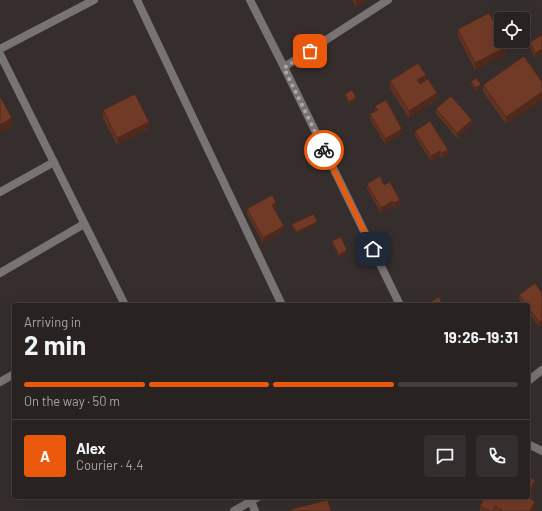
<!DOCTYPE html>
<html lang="en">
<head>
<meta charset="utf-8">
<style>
	body { margin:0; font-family:Barlow,sans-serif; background:#342f2e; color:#f1f3f6; height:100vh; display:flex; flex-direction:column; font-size:15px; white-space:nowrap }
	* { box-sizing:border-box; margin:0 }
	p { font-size:13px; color:#a5a4a5 }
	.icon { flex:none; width:22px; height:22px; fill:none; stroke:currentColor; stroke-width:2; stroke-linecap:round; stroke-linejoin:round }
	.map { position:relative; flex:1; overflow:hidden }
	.panel { position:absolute; left:12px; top:303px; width:518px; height:196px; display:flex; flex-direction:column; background:#282221; border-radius:4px; box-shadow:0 4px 16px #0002,0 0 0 1px #443f3f }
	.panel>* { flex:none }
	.fabs { position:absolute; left:494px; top:12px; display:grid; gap:8px }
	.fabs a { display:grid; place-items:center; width:36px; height:36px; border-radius:4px; background:#282221; box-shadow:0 4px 16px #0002,0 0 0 1px #443f3f; font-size:20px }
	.pin { position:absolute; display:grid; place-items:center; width:34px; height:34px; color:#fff; margin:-17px; border-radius:8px; box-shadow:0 2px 6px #0006 }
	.courier { position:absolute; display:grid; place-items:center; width:40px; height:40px; margin:-20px; border:3px solid #ea580c; border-radius:50%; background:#fff; color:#222; box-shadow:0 1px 5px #0007 }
	.summary em { font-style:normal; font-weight:700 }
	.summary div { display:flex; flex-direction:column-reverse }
	.summary { display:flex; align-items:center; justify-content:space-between; height:68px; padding:0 12px }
	h1 { font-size:26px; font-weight:700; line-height:30px }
	.bar { display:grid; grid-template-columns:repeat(4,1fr); gap:6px 4px; align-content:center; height:48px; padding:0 12px }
	.bar i { height:5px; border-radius:3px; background:#443f3f }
	.bar .on { background:#ea580c }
	.bar p { grid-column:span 4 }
	.line { display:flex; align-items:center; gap:10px; padding:0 12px; border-top:1px solid #443f3f }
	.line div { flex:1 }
	.round { display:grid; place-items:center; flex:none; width:42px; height:42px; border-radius:4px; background:#342f2e }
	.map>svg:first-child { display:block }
</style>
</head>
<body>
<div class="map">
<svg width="542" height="511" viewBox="0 0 542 511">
	<rect width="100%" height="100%" fill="#352e2c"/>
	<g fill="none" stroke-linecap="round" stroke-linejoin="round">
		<g stroke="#787473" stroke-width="8">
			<polyline points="137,0 282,305"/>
			<polyline points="250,0 284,67 400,305"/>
			<polyline points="0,49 94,0"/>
			<polyline points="0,54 125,305"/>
			<polyline points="284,67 388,0"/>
			<polyline points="0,192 54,162"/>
			<polyline points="0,273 84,224"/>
			<polyline points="528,381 542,370"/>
			<polyline points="0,382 14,374"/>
			<polyline points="528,444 542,451"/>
			<polyline points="251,501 255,511"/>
			<polyline points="234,511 258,497"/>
		</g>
	</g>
	<g fill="#613222">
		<polygon points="352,0 368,0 356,7"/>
		<polygon points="458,29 506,54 475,70 458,36"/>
		<polygon points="542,35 542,54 535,58 530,47 530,42"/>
		<polygon points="426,80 437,100 409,118 390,89 390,81"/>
		<polygon points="471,82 481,87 476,91 471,85"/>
		<polygon points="542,82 542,100 506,124 483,92 483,85"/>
		<polygon points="345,94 356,100 349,104 345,97"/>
		<polygon points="375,106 402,134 385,144 370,119 370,114 375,111"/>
		<polygon points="436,109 472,125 457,138 436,114"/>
		<polygon points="103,110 149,129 117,145 103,118"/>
		<polygon points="415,131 448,155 442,158 440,156 431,161 415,136"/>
		<polygon points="367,184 384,185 400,205 394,208 393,206 381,213 367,189"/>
		<polygon points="276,207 274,209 284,231 263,243 247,214 247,209"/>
		<polygon points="292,224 317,224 296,234 292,226"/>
		<polygon points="332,241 347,253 339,257 332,244"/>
		<polygon points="542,293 542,325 539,327 528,312 528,305 523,305 519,300 519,295"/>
		<polygon points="535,487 530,498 535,508 534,511 480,511 480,506"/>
	</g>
	<g fill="#4f291b">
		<polygon points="356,0 368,0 356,7"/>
		<polygon points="506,47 506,54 475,70 475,63"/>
		<polygon points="542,49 542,54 535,58 535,53"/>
		<polygon points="426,75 426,82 417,87 417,80"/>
		<polygon points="481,84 481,87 476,91 476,88"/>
		<polygon points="542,92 542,100 506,124 506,117"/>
		<polygon points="437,93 437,100 409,118 409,111"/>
		<polygon points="356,97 356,100 349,104 349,102"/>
		<polygon points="12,118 12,127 0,134 0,125"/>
		<polygon points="472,120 472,125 457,138 457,133"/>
		<polygon points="149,122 149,129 117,145 117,138"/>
		<polygon points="402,129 402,134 385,144 385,139"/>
		<polygon points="448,150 448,155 442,158 442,153"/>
		<polygon points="440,151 440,156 431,161 431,156"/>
		<polygon points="400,200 400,205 394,208 394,203"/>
		<polygon points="393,201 393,206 381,213 381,208"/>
		<polygon points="276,202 276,207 272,210 272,205"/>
		<polygon points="317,222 317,224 296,234 296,232"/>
		<polygon points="284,226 284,231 263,243 263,238"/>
		<polygon points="347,250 347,253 339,257 339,255"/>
		<polygon points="542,320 542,325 539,327 539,322"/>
		<polygon points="535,480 535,487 527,504 527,497 528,497 528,494"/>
		<polygon points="535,501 535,508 534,511 530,511"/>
	</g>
	<g fill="#713a27" stroke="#4f291b">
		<polygon points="489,13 501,36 501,41 503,41 506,47 475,63 458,29"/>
		<polygon points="542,35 542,49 535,53 530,42"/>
		<polygon points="524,56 542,82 542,92 506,117 483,85"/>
		<polygon points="418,63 426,75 417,80 420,84 428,79 437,93 409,111 390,81"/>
		<polygon points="476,78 481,84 476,88 471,82"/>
		<polygon points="352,90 356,97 349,102 345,94"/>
		<polygon points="135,94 149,122 117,138 103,110"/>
		<polygon points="0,96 12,118 0,125"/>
		<polygon points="451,96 472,120 457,133 436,109"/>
		<polygon points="386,100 402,129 385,139 370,114 378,110 375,106"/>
		<polygon points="430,121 448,150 442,153 440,151 431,156 415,131"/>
		<polygon points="380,176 384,185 390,182 400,200 394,203 393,201 381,208 367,184"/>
		<polygon points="272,195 276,202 272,205 284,226 263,238 247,209"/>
		<polygon points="314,214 317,222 296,232 292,224"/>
		<polygon points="341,237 347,250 339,255 332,241"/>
		<polygon points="535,283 542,293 542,320 539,322 528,307 528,305 526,305 519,295"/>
		<polygon points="439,297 443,305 431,305 433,304 432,301"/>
		<polygon points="528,477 535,480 528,494"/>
		<polygon points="485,497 527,497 535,501 530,511 501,511 502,510 495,506 493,511 490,511 480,506"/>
		<polygon points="328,500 331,511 292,511 292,509"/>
	</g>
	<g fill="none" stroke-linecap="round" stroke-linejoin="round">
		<polyline stroke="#aea9a7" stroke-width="4" stroke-dasharray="0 7.2" points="310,51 284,68 324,150"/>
		<polyline stroke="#ea580c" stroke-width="5" points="324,150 373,249"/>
	</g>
</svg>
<div class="fabs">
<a><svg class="icon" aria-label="locate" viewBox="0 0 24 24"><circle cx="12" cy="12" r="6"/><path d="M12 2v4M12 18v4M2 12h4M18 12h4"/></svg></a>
</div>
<div class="pin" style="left:310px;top:51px;background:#ea580c"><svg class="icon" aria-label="bag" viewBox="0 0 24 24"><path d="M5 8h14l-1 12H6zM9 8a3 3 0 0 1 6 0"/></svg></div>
<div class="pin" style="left:373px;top:249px;background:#1f2937"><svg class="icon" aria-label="home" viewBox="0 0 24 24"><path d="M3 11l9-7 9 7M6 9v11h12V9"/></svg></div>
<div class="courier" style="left:324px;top:150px"><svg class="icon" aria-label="bike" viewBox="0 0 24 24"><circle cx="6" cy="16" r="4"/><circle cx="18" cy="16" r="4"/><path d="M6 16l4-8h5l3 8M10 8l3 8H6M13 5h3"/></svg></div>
<section class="panel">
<div class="summary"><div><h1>2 min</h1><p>Arriving in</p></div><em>19:26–19:31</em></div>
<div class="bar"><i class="on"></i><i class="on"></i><i class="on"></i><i></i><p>On the way · 50 m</p></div>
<div class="line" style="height:72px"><b class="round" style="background:#ea580c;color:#fff">A</b><div><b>Alex</b><p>Courier · 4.4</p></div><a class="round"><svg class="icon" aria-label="chat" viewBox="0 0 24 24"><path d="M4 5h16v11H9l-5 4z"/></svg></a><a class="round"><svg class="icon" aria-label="phone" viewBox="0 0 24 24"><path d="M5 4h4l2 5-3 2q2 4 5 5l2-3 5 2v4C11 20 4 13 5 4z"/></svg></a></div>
</section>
</div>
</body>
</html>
